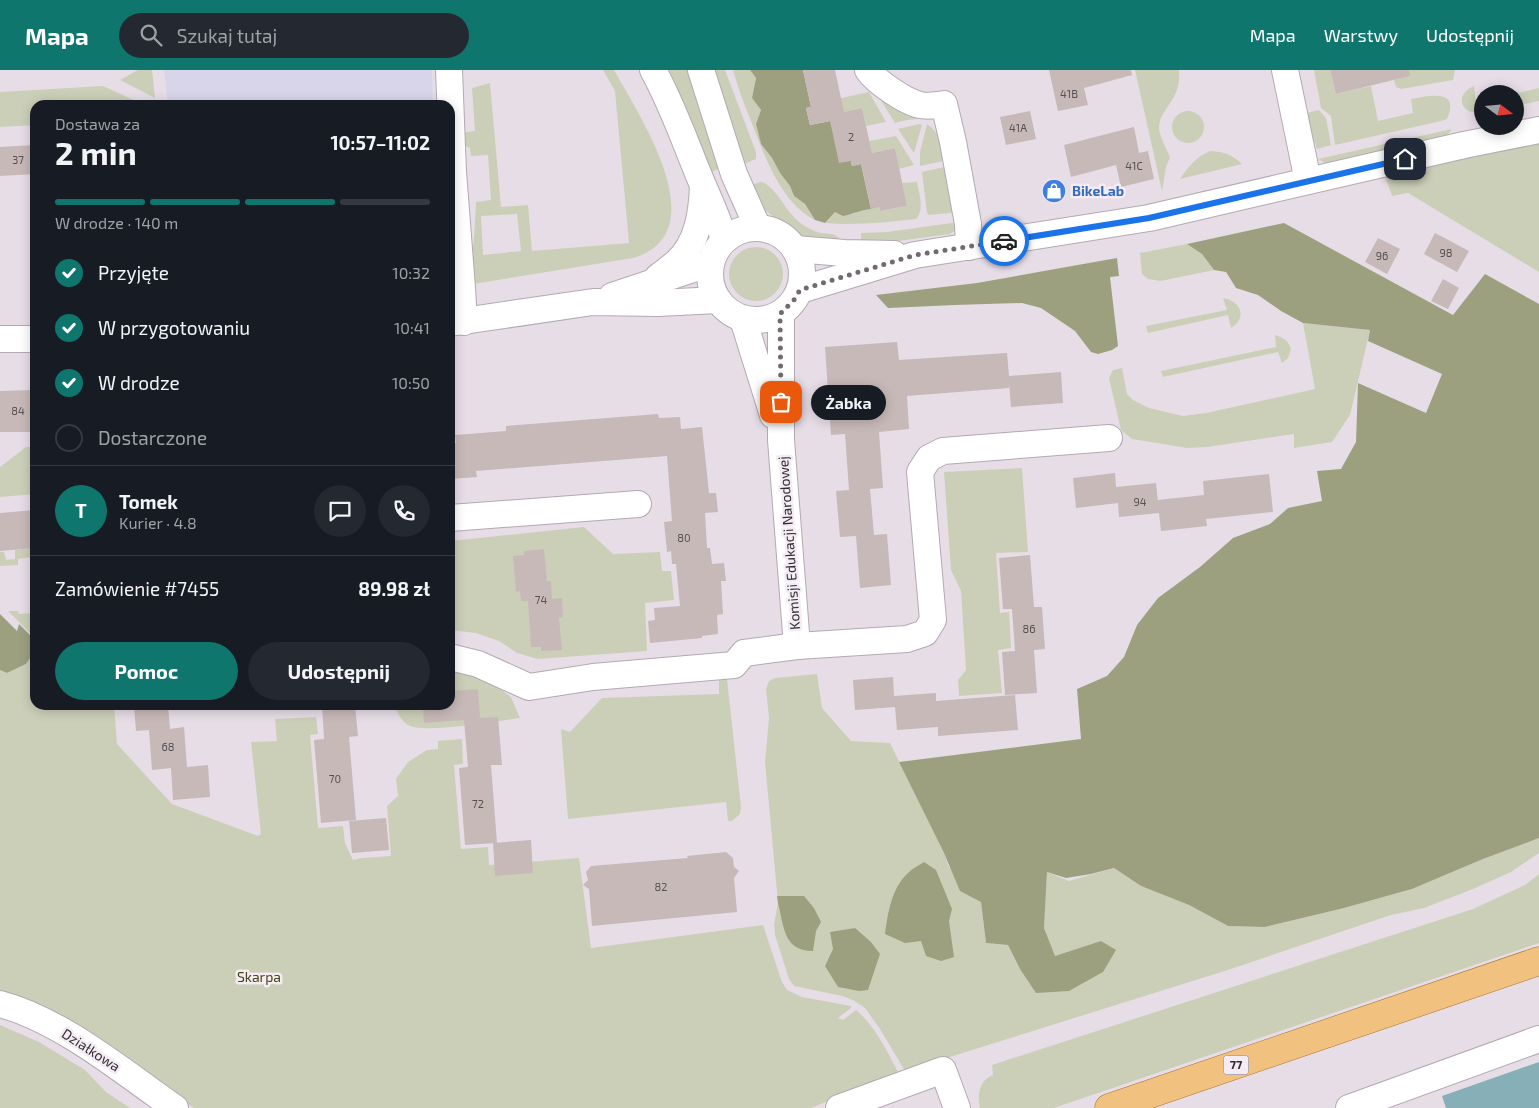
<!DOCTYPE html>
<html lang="pl">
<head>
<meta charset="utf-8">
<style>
	body { margin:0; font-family:"Exo 2",sans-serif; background:#242831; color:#f1f3f6; height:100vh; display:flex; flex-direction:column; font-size:19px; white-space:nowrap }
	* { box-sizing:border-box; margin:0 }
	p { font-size:16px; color:#9ea1a6 }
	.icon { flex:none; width:28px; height:28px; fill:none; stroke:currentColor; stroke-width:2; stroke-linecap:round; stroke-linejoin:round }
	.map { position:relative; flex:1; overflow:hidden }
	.drawer { position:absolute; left:30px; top:30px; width:425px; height:610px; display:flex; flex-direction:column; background:#171b24; border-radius:15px; box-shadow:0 2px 12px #0003 }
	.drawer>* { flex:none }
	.needle { width:32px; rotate:106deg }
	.tools { position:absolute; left:1474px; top:15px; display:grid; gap:10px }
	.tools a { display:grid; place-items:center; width:50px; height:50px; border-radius:50%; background:#171b24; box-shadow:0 2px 12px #0003; font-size:25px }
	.pin { position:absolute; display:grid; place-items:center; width:42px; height:42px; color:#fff; margin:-21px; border-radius:10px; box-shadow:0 2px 8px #0006 }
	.courier { position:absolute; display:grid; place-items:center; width:50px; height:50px; margin:-25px; border:4px solid #1a73e8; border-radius:50%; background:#fff; color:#222; box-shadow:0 1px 6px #0007 }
	.bubble { position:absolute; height:35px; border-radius:18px; background:#171b24; box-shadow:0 2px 12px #0003; font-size:16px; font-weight:700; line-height:35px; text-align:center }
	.overview em { font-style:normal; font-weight:700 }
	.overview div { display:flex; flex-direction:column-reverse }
	.overview { display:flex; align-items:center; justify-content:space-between; height:85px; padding:0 25px }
	h1 { font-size:32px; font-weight:700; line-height:38px }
	.bar { display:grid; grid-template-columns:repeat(4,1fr); gap:8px 5px; align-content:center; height:60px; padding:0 25px }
	.bar i { height:6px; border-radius:4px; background:#363941 }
	.bar .selected { background:#0f766e }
	.bar p { grid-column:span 4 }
	.line { display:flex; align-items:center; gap:12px; padding:0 25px; border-top:1px solid #363941 }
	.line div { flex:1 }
	.round { display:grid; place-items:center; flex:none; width:52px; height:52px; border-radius:26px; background:#242831 }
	ol { padding:0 25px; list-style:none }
	li { display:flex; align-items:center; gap:15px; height:55px }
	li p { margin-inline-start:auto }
	li .icon { padding:5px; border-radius:50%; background:#0f766e; color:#fff; stroke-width:4 }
	li:last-child { color:#9ea1a6 }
	li i { width:28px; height:28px; border:2px solid #363941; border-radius:50% }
	.action { display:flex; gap:10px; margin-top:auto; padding:10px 25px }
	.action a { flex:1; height:58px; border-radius:30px; background:#0f766e; color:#fff; font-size:20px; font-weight:700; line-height:58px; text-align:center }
	.action a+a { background:#242831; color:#f1f3f6 }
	header { display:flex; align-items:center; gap:30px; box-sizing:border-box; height:70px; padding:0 25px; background:#0f766e; color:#fff }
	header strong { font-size:24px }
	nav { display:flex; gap:28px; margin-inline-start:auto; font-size:18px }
	.search { width:350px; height:45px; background:#242831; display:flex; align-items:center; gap:12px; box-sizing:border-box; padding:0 18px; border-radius:28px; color:#9ea1a6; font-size:19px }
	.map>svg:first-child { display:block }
</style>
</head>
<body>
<header>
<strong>Mapa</strong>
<div class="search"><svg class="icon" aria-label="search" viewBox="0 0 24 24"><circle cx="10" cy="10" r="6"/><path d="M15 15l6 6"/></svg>Szukaj tutaj</div>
<nav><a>Mapa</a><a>Warstwy</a><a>Udostępnij</a></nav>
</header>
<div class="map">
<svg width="1539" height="1038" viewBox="0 0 1539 1038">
	<rect width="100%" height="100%" fill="#e7dde7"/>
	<polygon fill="#d8d4ea" points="164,0 432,0 433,35 168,35"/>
	<g fill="#cccfb8" fill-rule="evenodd">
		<polygon points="138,0 152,0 155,28 120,10"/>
		<path d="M 603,0 L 614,0 C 639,45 718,163 633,188 L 473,214 L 471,186 L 474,169 L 476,132 L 491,130 L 488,85 L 471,86 L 470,78 L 461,74 L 459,63 L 475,61 L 472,18 L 490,13 L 501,137 L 528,135 L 532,181 L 629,173 L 615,21 ZM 517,144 L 521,181 L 483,185 L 481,146 Z"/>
		<polygon points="669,0 689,0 718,99 712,102 685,36"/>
		<polygon points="714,0 725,0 756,82 756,89 739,96"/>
		<path d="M 733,0 L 750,0 L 756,8 L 752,28 L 761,40 L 756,54 L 761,74 L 772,88 L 780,103 L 790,116 L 794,126 L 805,134 L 815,150 C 781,133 764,85 751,51 C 744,34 738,18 733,0 Z"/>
		<path d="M 1135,0 L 1179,0 C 1180,11 1178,21 1172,30 C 1167,39 1159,46 1159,58 C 1159,65 1167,80 1170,87 L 1166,97 L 1162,121 Z"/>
		<path d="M 1314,0 L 1330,0 L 1336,24 L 1371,16 L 1378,51 L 1413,43 L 1411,29 C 1428,26 1461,18 1447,49 L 1441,51 L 1335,75 L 1331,46 L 1321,38 Z"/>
		<polygon points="1399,0 1455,0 1453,10 1401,19 1396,17 1394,10 1401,8"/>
		<polygon points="103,16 145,35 35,35 35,55 0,57 0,22"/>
		<path d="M 1474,16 L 1476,32 L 1482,31 L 1482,42 C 1460,46 1454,24 1474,16 Z"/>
		<polygon points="1539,18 1539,31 1515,36 1515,24 1513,24"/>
		<polygon points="869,22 886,52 866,56 862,38 840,43 837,29"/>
		<polygon points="877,24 918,49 907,50 895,53"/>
		<polygon points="1319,40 1326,48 1331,75 1317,79 1315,72 1309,73 1303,44"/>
		<circle cx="1188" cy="57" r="16"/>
		<polygon points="919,54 922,55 914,83 898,59"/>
		<path d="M 927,54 C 939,62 943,76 948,90 L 920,96 L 920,82 Z"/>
		<polygon points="1452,59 1447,66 1327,94 1318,89"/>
		<polygon points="896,66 914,95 899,99 895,78 872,83 869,71"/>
		<polygon points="1539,70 1539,202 1408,123 1392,126 1385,106"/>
		<path d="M 1210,81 C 1225,82 1231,84 1242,94 L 1180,109 C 1189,96 1196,87 1210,81 Z"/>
		<polygon points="949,96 959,142 929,145 927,143 922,102"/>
		<path d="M 761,112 C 774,114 786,141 797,150 C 803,156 813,161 821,163 C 828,164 834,163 839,168 L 839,175 L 804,169 L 795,164 L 760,136 L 748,116 Z"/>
		<path d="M 917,112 C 919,123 925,140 916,149 C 886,152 856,156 825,153 L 835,142 L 854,144 L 859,140 L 880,137 L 881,141 L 907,136 L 902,113 Z"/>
		<polygon points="959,152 956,160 950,164 861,176 861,163 887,162"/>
		<polygon points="1187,174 1202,184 1214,200 1161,211 1148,209 1142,204 1140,183"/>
		<circle cx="756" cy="204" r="27"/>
		<path d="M 1223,228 C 1241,231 1248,248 1231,258 L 1228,245 L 1148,263 L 1146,256 L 1227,240 Z"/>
		<polygon points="1303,253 1370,260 1350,345 1332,372 1294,378 1294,364 1207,377 1187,378 1132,369 1121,360 1109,308 1113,300 1122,298 1127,324 1133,330 1149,338 1183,346 1206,343 1315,319"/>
		<path d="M 1275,265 C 1284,268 1288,270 1291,279 L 1288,288 L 1282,293 L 1278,282 L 1163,307 L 1161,301 L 1276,277 Z"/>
		<polygon points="26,377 30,377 35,383 35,424 0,427 0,397"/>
		<polygon points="1022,398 1028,482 996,483 1000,543 1009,542 1011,578 998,580 1002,623 959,626 958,610 966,600 961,521 951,500 944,402"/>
		<polygon points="584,457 613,484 660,482 662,501 671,501 674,530 645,533 647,581 538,589 517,583 499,571 476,563 450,560 450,471"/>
		<polygon points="35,478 35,493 33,493 32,487 18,489 18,495 0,496 0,482 4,482 6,490 15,489 15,480"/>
		<polygon points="8,541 18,541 19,544 33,543 33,556 35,556 35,568"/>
		<path d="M 35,581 L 35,635 L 114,635 L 117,674 L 172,734 L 258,766 L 261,764 L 251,672 L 277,671 L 275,649 L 316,647 L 318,664 L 310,665 L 318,758 L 343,756 L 345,773 L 353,790 L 362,788 L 391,786 L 387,736 L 398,726 L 396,709 L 408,692 L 427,680 L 438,679 L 438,671 L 462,669 L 463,694 L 454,695 L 461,779 L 488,777 L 489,795 L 579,788 L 591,878 L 763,855 L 782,912 L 787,920 L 802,927 L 851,936 L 851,938 L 838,948 L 843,950 L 856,940 C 875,956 887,981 898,1002 L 811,1038 L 194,1038 L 109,981 L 0,924 L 0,600 L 7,603 L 26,594 Z"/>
		<path d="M 450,597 L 481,605 L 511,627 L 520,648 C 499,651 427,663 410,656 C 401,652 398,643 394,635 L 450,635 Z"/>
		<polygon points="719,602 723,603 727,609 741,737 740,744 732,751 728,751 726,732 568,749 561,659 570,662 602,628 719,624"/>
		<polygon points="817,604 822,638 851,671 890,673 944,783 949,797 981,832 986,873 1008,875 1020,899 1091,874 1055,887 1044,858 1047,802 1069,811 1114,798 1141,816 1189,835 1228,856 1265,857 1344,838 1412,819 1483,789 1539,768 1539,783 1511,802 1473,819 1424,838 1391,845 1231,899 905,1001 880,959 865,938 853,930 842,926 794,916 789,909 775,865 774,854 778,833 765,692 769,648 766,619 769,611 775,608"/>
		<path d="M 1539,804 L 1539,873 L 1054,1038 L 980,1038 C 977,1025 979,1010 993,1005 L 992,995 L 1473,839 L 1525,815 Z"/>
		<polygon points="0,955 39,972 85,1000 106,1022 130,1038 0,1038"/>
	</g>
	<g fill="#9da07f">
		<path d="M 750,0 L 803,0 L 811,37 L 806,38 L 810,55 L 830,51 L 851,91 L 852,96 L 861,94 L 871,139 C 860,140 853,144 843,146 L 835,142 L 825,153 L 815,150 L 805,134 L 794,126 L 790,116 L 780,103 L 772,88 L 761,74 L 756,54 L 761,40 L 752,28 L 756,8 Z"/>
		<polygon points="1284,153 1453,245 1485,204 1539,234 1539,768 1483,789 1412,819 1344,838 1265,857 1228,856 1189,835 1141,816 1114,798 1091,804 1066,808 1047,802 1044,858 1055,886 1101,871 1116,880 1103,902 1069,921 1036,923 1020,899 1008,875 986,873 981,832 960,821 944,783 899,692 1081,669 1077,619 1107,606 1124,587 1137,555 1158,528 1200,497 1233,468 1270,454 1288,438 1322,431 1317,401 1341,399 1356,372 1358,313 1426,343 1442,304 1368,271 1370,260 1303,253 1281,241 1258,225 1236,218 1226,202 1214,200 1202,184 1187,174"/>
		<polygon points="1117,188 1119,206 1110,207 1118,276 1112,280 1098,284 1091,282 1075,261 1041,238 1022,233 955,235 888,238 876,225 977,213"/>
		<polygon points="0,544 17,561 19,554 34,569 35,581 26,594 7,603 0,600"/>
		<path d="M 924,792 L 936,800 L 952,839 L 949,851 L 954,887 L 941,891 L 926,886 L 921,871 L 905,873 L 885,864 C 888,843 891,819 908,803 C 912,799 919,795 924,792 Z"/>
		<path d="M 777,826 L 804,826 L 814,838 L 821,852 L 816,861 L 813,881 C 783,881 784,856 778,833 Z"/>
		<polygon points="855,858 871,872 880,884 868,920 859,921 838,917 825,896 833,879 830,862"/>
	</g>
	<polygon fill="#86afb8" points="1539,992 1539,1038 1446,1038 1442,1026"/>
	<g fill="#c7b9b8">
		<polygon points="803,0 835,0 844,42 862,38 872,83 895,78 907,136 880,141 880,137 871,139 861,94 852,96 851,91 839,93 830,51 810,55 806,38 811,37"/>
		<polygon points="1049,0 1131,0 1132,5 1084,18 1088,35 1058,41"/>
		<polygon points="1330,0 1409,0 1410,6 1336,24"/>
		<polygon points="1030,41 1036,69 1006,75 1000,47"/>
		<polygon points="1134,57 1139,83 1148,81 1154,109 1121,117 1116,95 1071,107 1064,75"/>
		<polygon points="35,75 35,104 0,106 0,77"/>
		<polygon points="1435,163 1469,181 1457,202 1424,184"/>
		<polygon points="1378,168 1400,179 1387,204 1365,192"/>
		<polygon points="1443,209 1459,218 1448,239 1431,231"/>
		<polygon points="897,272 899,290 1007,283 1009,306 1061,302 1063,333 1011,337 1009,313 1009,318 907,326 909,359 879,362 883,418 870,419 874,465 887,464 891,515 860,518 856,466 840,467 836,421 849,420 845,364 831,365 825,277"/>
		<polygon points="35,320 35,362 0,362 0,321"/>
		<polygon points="658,344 659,348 680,347 681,359 702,357 709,423 716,423 718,442 705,443 707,478 710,478 712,494 724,493 726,511 721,511 723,544 717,545 718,564 702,566 702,568 650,573 648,551 655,550 654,538 680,536 676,494 672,494 671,481 667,482 664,452 672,451 667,386 476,401 477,407 450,409 450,374 456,373 455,365 506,361 506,356"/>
		<polygon points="1115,403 1116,417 1156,413 1158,432 1158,430 1204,425 1203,411 1269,404 1273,442 1206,449 1207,456 1161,461 1159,443 1119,447 1118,433 1076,438 1073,408"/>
		<polygon points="35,440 35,478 0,481 0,443"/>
		<polygon points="544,479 547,511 551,511 552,529 562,528 563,547 559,548 562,580 541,581 541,577 531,577 528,531 521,531 520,521 516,522 513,486 524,485 524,481"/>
		<polygon points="1030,485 1034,537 1042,537 1045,579 1034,580 1037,623 1005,625 1002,582 1015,581 1012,539 1003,539 999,488"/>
		<polygon points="893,607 894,626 936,623 936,631 1015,625 1018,660 938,666 938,657 897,660 895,637 855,640 853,610"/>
		<polygon points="478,619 480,648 498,647 502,695 491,695 497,773 465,775 459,698 468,697 464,650 424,653 423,635 450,635 450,621"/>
		<polygon points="134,635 168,635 170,659 184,657 187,697 208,695 210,727 173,730 171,698 152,700 149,660 136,661"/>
		<polygon points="322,635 355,635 358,666 349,667 356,750 321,753 314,670 324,669"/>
		<polygon points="386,748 389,780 352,783 349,751"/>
		<polygon points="531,770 533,803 495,806 493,773"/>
		<polygon points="726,782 733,788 734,797 739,801 734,808 737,842 592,856 589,819 583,815 588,810 586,802 591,796 688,788 687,786"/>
	</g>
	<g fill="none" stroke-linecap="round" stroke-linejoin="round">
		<g stroke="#b3a9b2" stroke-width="28">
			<g id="minor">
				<polyline points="449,0 453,102 462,218 464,252"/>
				<path d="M 653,0 C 673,36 686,75 702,113 C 710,132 719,150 724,170"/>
				<polyline points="701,0 734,104 758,158"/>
				<path d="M 868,0 C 876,12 906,32 920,35 C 928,37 937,35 944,34 L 953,72 L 968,154 L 969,177"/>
				<polyline points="1285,0 1308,111"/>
				<circle cx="756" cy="204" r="46"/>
				<polyline points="795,179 844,183 894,184"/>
				<path d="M 658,207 C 665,202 671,197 677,192 C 698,173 702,142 703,116"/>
				<polyline points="800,220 915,185 1149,148 1464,75 1539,60"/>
				<polyline points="612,226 711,193"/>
				<polyline points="781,244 781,370 797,576"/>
				<polyline points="743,249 773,345"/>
				<polyline points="450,253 593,232 658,233 718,230"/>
				<polyline points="0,269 35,269"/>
				<polyline points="450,448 638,434"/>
				<polyline points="450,587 478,594 529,617 593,607 734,595 744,583 797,576 907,569 925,563 933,550 920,402 929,388 943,381 1109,368"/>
				<path d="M 0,934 C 61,950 123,1002 175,1038"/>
				<polyline points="839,1038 943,1000 957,1038"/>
				<polyline points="1349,1038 1539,969"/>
			</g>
		</g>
		<g stroke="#a8732e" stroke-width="29">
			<polyline id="major" points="1109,1038 1539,891"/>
		</g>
		<use href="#minor" stroke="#fff" stroke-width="26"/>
		<use href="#major" stroke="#f1c180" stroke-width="28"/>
	</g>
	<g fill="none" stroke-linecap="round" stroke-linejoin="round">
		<polyline stroke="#716b71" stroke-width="5" stroke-dasharray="0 9" points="781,332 780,244 794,230 800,220 915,185 1004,171"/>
		<polyline stroke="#1a73e8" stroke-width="6" points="1004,171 1149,148 1405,89"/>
	</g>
	<defs>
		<g id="shop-disc" transform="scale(1.25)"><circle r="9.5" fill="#3f7fe0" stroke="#f4ebf4"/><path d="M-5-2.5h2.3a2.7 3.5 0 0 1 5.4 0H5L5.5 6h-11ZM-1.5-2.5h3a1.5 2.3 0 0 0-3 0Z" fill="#fff"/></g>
	</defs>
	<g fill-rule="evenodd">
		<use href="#shop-disc" x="1054" y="121"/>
	</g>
	<g text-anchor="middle" stroke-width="5" stroke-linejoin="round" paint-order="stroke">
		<g font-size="11" fill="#565053">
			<text x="1069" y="28">41B</text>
			<text x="1018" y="62">41A</text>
			<text x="851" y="71">2</text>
			<text x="18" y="94">37</text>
			<text x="1134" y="100">41C</text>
			<text x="1446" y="187">98</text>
			<text x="1382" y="190">96</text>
			<text x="18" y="345">84</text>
			<text x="1140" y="436">94</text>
			<text x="684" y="472">80</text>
			<text x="541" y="534">74</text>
			<text x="1029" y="563">86</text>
			<text x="168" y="681">68</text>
			<text x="335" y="713">70</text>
			<text x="478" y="738">72</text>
			<text x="661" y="821">82</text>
		</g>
		<rect fill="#f4ebf4" stroke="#6c666c" stroke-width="1" x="1223.5" y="985.5" width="25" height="19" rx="4"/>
		<g font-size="12" font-weight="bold" fill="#312d31">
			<text x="1236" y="999">77</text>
		</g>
		<g font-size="14" font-weight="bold" fill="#366cbe" stroke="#f4ebf4" text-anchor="start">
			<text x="1072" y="126">BikeLab</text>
		</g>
		<g font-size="14" fill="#312d31" stroke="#f4ebf4">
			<text transform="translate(789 473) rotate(-94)" y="5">Komisji Edukacji Narodowej</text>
			<text transform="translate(91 980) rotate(33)" y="5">Działkowa</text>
		</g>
		<g font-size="14" fill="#44470d" stroke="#f4ebf4">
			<text x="259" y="912">Skarpa</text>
		</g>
	</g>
</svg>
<div class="tools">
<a><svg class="needle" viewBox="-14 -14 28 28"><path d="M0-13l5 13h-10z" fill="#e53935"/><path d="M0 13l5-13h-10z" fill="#9ea1a6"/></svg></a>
</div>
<div class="pin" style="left:781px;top:332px;background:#ea580c"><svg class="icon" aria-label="bag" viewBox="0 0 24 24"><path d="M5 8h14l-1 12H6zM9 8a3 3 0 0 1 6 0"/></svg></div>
<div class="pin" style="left:1405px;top:89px;background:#1f2937"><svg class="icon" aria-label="home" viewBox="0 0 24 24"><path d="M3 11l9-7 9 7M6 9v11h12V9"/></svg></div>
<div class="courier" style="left:1004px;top:171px"><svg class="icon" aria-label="car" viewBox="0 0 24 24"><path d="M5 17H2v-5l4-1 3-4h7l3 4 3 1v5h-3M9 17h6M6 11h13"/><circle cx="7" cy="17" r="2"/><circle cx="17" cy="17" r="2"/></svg></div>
<div class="bubble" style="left:811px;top:315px;width:75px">Żabka</div>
<section class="drawer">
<div class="overview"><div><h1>2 min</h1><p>Dostawa za</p></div><em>10:57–11:02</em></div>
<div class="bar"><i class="selected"></i><i class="selected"></i><i class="selected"></i><i></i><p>W drodze · 140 m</p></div>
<ol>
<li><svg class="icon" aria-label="check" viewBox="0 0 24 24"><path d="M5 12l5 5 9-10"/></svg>Przyjęte<p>10:32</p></li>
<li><svg class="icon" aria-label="check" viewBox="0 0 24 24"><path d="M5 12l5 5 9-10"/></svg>W przygotowaniu<p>10:41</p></li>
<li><svg class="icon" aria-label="check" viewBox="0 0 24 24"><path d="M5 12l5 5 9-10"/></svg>W drodze<p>10:50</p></li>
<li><i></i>Dostarczone</li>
</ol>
<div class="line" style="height:90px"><b class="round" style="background:#0f766e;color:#fff">T</b><div><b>Tomek</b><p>Kurier · 4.8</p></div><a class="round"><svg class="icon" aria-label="chat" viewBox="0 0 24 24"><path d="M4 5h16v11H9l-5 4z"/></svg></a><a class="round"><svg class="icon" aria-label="phone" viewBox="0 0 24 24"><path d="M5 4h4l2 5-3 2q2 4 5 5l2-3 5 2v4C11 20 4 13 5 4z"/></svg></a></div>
<div class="line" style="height:65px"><div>Zamówienie #7455</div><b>89.98 zł</b></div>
<div class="action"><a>Pomoc</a><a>Udostępnij</a></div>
</section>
</div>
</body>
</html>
